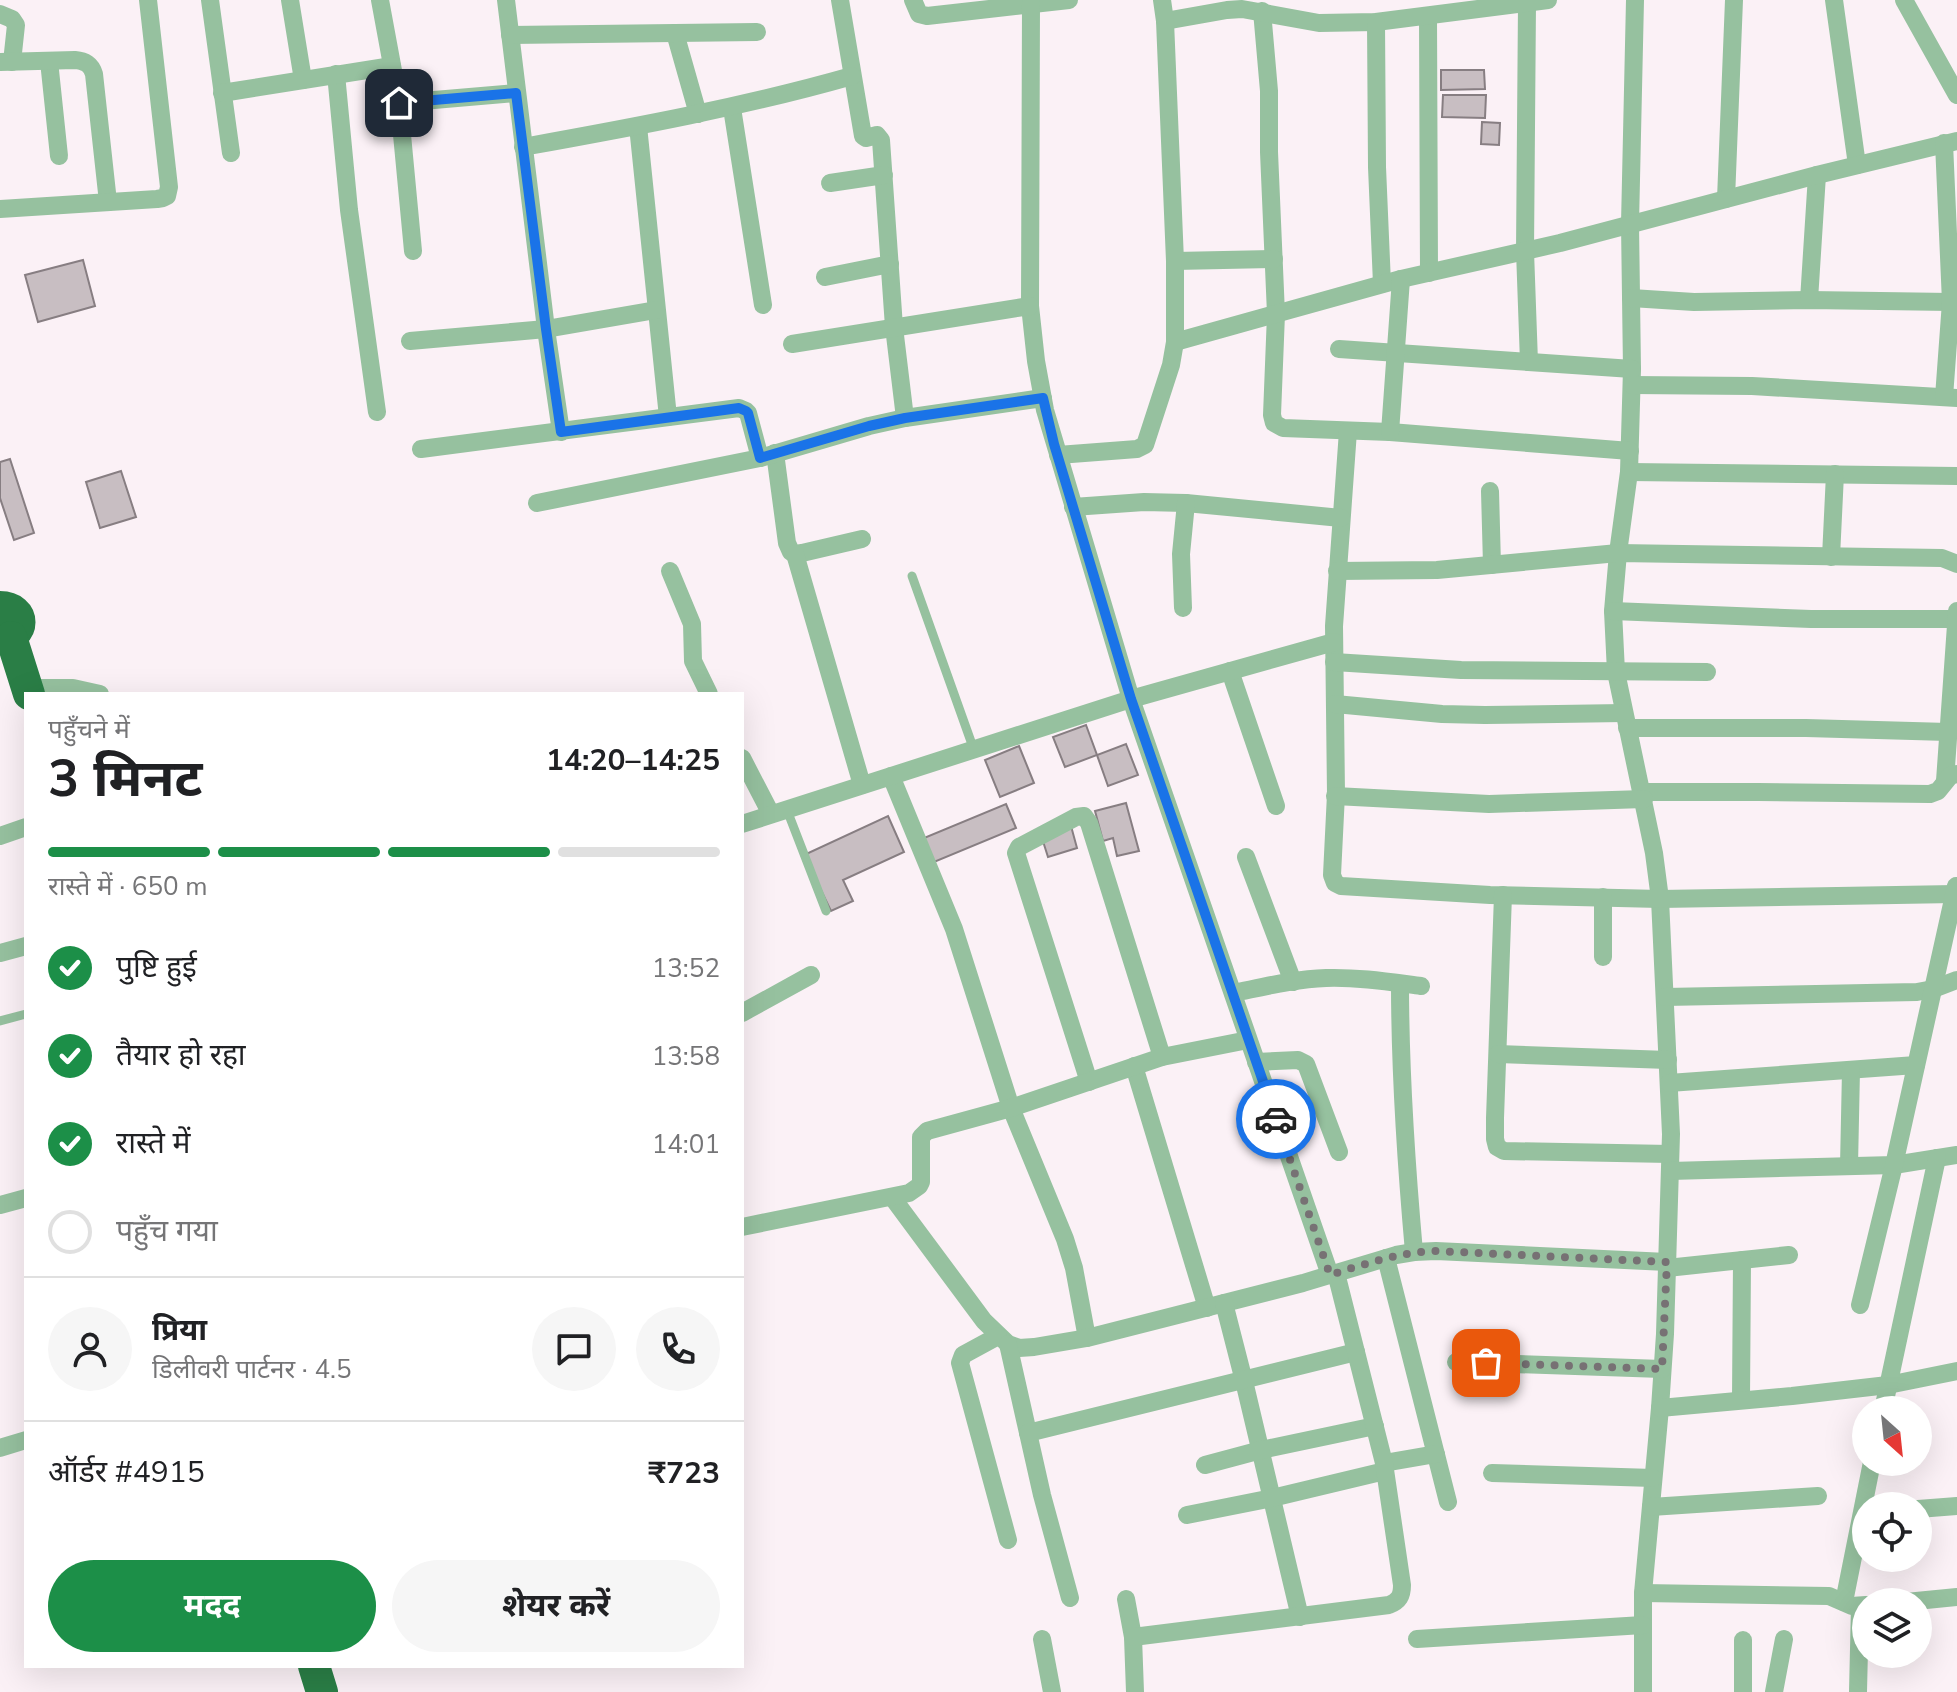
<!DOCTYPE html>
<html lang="hi">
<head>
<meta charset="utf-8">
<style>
	body { margin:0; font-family:"Nunito Sans","Noto Sans Devanagari",sans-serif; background:#f6f6f6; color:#202124; height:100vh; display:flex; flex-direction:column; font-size:30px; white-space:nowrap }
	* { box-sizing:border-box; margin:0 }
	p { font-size:26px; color:#757577 }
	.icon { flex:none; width:44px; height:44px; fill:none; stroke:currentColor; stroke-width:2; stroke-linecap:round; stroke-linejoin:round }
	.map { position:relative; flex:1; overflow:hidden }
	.details { position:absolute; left:24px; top:692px; width:720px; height:976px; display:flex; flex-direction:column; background:#fff; border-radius:0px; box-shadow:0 8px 32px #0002 }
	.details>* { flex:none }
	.needle { width:52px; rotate:153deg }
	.tools { position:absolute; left:1852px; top:1396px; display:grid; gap:16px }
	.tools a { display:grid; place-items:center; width:80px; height:80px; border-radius:50%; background:#fff; box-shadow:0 8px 32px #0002; font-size:40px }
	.pin { position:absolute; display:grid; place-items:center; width:68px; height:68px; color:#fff; margin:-34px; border-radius:16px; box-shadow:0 4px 12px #0006 }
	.courier { position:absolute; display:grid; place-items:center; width:80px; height:80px; margin:-40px; border:6px solid #1a73e8; border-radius:50%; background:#fff; color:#222; box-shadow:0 2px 10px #0007 }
	.overview em { font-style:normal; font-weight:700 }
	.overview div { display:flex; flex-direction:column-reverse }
	.overview { display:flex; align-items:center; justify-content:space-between; height:136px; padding:0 24px }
	h1 { font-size:52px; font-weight:700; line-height:60px }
	.bar { display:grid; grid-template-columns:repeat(4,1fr); gap:12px 8px; align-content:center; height:96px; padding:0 24px }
	.bar i { height:10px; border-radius:6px; background:#e0e0e0 }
	.bar .selected { background:#1c8f48 }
	.bar p { grid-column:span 4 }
	.line { display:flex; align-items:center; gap:20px; padding:0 24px; border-top:2px solid #e0e0e0 }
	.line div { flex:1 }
	.round { display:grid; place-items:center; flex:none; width:84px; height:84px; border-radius:42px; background:#f6f6f6 }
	ol { padding:0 24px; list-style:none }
	li { display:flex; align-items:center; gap:24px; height:88px }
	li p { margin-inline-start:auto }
	li .icon { padding:8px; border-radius:50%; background:#1c8f48; color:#fff; stroke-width:4 }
	li:last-child { color:#757577 }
	li i { width:44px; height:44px; border:4px solid #e0e0e0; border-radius:50% }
	.cta { display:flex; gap:16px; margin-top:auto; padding:16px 24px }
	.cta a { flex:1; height:92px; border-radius:48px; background:#1c8f48; color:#fff; font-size:32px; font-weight:700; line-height:92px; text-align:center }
	.cta a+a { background:#f6f6f6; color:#202124 }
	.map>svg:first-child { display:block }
</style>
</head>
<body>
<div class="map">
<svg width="1957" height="1692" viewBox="0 0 1957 1692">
	<rect width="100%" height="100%" fill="#fbf1f6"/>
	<g fill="#c8bec2" stroke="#877e82" stroke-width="2">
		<polygon points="1441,70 1484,70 1485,89 1441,90"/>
		<polygon points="1443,95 1486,95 1485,118 1442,117"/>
		<polygon points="1482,122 1500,123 1499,145 1481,144"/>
		<polygon points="83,260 95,306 38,322 25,275"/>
		<polygon points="10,459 34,533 14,540 0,498 0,462"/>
		<polygon points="121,471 136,517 100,528 86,482"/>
		<polygon points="1086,725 1097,755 1065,767 1053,737"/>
		<polygon points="1126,744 1138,775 1108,786 1097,755"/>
		<polygon points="1019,746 1034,783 1000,797 985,760"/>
		<polygon points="1126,803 1139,851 1117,856 1113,838 1103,841 1095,811"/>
		<polygon points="1006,804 1016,828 934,862 924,838"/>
		<polygon points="888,816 904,852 843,880 853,901 831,911 804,855"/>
		<polygon points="1071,826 1077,848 1048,857 1041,835"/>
	</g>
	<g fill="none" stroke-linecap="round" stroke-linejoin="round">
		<g stroke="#96c19f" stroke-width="9">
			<polyline points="912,576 974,750"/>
			<polyline points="787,810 826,911"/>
			<polyline points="0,1021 26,1014"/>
		</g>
		<g stroke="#96c19f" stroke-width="18">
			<polyline points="210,0 231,153"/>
			<polyline points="290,0 303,80"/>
			<polyline points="380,0 399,103 413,251"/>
			<polyline points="506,0 546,329 561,432"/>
			<polyline points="840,0 863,136 866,138 877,135 881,140 894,327 905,418"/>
			<polyline points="913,0 919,14 927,16 1069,0"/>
			<polyline points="1635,0 1630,224 1632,369 1629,472 1618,553 1613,611 1616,672 1654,853 1660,899 1671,1134 1665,1334 1660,1408 1643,1593 1643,1692"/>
			<polyline points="1834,0 1857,165"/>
			<polyline points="1904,0 1957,95"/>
			<polyline points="1031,3 1030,306 1036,361 1045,410 1131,699 1330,1275"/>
			<polyline points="1527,3 1525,251 1529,362"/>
			<polyline points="1262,11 1269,91 1269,152 1276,314 1272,415 1274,423 1283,428 1390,432 1630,451"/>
			<polyline points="0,14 12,19 16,25 12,62"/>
			<polyline points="1428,16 1429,273"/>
			<polyline points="1165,21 1227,10 1242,9 1319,23 1376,22 1548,0"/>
			<polyline points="1376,22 1377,167 1382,284"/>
			<polyline points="675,33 698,114"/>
			<polyline points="510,35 757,32"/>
			<polyline points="49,61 59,156"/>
			<path d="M 0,62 L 75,60 C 85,61 91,64 94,74 L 108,202"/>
			<polyline points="336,74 349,210 377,412"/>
			<polyline points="222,93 392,66"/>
			<polyline points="399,103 516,93"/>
			<polyline points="732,108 763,305"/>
			<polyline points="638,126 668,417"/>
			<path d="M 523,147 C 634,127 743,107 852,76"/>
			<polyline points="830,183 884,175"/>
			<polyline points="1726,199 1734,0"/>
			<polyline points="0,209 157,199 163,198 167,196 169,187 148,0"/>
			<polyline points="1175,261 1274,259"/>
			<polyline points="825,277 890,264"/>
			<polyline points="1631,298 1694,302 1809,300 1951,302"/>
			<polyline points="1809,300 1817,175"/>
			<polyline points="410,341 546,329 656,310"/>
			<polyline points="1175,342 1401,279 1560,243 1817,175 1957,141"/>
			<polyline points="792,344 1030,306"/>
			<polyline points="1339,349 1632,369"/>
			<polyline points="1632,385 1752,386 1957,398"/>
			<polyline points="1944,397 1951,302 1944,143"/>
			<polyline points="1348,431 1334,626 1336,794 1332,875 1335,883 1341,886 1490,895 1660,899 1955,894"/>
			<polyline points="1390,432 1401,279"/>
			<polyline points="421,449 739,408 746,411 748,413 760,458"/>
			<polyline points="775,453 787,543 791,552 795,554 802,553 862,539"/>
			<polyline points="1058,455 1137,449 1145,445 1171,365 1175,342 1175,261 1165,21 1162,0"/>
			<polyline points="1629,472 1957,476"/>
			<polyline points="1490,491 1492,565"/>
			<polyline points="537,503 760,458 869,426 905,418 1043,398"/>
			<polyline points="1073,507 1144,502 1186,503 1341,518"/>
			<polyline points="795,554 862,785"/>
			<polyline points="1831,557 1835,474"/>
			<polyline points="670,571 692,624 693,661 709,694"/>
			<polyline points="1337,571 1437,570 1618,553 1942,558 1957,564"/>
			<polyline points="1183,608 1181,554 1186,503"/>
			<polyline points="1613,611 1811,619 1957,619"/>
			<polyline points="1334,662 1461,670 1707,672"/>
			<polyline points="1230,671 1276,806"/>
			<polyline points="27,688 73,688 100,694"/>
			<polyline points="1335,704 1442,714 1485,715 1624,713"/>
			<polyline points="1627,728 1806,728 1948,732"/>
			<polyline points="742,758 771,814"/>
			<polyline points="891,776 954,929 1011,1108 1065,1239 1074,1268 1087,1338"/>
			<polyline points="1945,781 1957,611"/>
			<polyline points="1642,792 1758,792 1930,794 1938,791 1950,776 1957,774"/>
			<polyline points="1335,796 1489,804 1644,799"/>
			<polyline points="742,824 1131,699 1334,642"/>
			<polyline points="0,836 26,827"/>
			<polyline points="1246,857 1293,982"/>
			<polyline points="1503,895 1495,1118 1495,1139 1497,1147 1504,1151 1670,1154"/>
			<polyline points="1603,897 1603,957"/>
			<polyline points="0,953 26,946"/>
			<path d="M 1400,984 C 1400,1074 1406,1162 1414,1252"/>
			<path d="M 1233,993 C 1263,987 1295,979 1326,978 C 1358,977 1390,982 1421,986"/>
			<polyline points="1665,997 1917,992 1933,989 1957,980"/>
			<polyline points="742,1013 811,975"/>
			<polyline points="1498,1054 1668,1060"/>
			<polyline points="1256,1062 1298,1060 1306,1064 1339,1152"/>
			<polyline points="1134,1066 1207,1308"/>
			<polyline points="1089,1082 1016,853 1019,847 1076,817 1084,816 1089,823 1162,1057"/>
			<polyline points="1669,1083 1916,1065"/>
			<polyline points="1849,1166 1851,1070"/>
			<polyline points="1670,1171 1894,1165 1957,1155"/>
			<polyline points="892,1197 984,1321 1008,1344 1019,1348 1034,1347 1087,1338 1303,1283 1396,1255 1414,1252 1436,1251 1667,1262"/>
			<polyline points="0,1205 26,1198"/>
			<polyline points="742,1227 909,1193 919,1186 921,1182 921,1137 927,1131 1011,1108 1162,1057 1248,1040"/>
			<polyline points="1386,1258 1448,1502"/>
			<polyline points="1667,1268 1789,1255"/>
			<polyline points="1224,1303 1244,1381 1300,1617"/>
			<polyline points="1860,1305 1894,1165 1956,886"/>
			<polyline points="998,1336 963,1355 960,1363 1008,1540"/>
			<polyline points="1008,1344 1042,1495 1070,1598"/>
			<polyline points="1456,1362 1662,1369"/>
			<polyline points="1741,1400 1742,1260"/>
			<polyline points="1660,1408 1792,1396 1888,1385 1957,1371"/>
			<polyline points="1883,1410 1937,1158"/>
			<polyline points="1028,1433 1356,1352"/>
			<polyline points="0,1448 26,1440"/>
			<polyline points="1384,1463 1436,1454"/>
			<polyline points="1205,1465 1261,1450 1375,1426"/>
			<polyline points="1492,1473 1653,1478"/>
			<polyline points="1651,1507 1818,1496"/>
			<polyline points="1918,1509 1957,1506"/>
			<polyline points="1187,1515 1272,1498 1385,1471"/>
			<polyline points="1643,1593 1829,1596 1852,1606 1866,1605"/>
			<polyline points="1126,1599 1133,1637 1135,1692"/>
			<polyline points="1844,1602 1872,1462"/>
			<polyline points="1906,1602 1957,1597"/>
			<path d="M 1133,1637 L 1389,1605 C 1399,1601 1402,1596 1402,1585 L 1384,1463 L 1336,1273"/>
			<polyline points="1042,1639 1052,1692"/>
			<polyline points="1417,1639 1643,1625"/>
			<polyline points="1743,1640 1743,1692"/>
			<polyline points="1774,1692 1784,1639"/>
			<polyline points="1858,1692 1860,1606"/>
		</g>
		<g stroke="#2a7e46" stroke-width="32">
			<path d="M 0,607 C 26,607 26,637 0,638"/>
			<polyline points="11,637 29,694"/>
			<polyline points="314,1666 322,1692"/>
		</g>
	</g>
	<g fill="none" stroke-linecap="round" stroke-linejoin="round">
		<path stroke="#777174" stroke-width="8" stroke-dasharray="0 14.4" d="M 1276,1119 L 1330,1275 C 1365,1264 1400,1252 1436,1251 L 1667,1262 L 1662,1369 L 1486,1363"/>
		<polyline stroke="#1a73e8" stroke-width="10" points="399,103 516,93 546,329 561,432 739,408 746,411 748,413 760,458 869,426 905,418 1043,398 1054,444 1131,699 1276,1119"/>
	</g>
</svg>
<div class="tools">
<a><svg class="needle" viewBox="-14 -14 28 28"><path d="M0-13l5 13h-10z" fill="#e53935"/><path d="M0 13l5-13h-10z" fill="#757577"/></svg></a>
<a><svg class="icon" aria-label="locate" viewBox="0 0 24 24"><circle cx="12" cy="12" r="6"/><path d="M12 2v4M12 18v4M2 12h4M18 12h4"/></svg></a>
<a><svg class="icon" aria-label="layers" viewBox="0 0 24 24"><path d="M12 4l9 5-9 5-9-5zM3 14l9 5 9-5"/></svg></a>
</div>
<div class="pin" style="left:1486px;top:1363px;background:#ea580c"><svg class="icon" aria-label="bag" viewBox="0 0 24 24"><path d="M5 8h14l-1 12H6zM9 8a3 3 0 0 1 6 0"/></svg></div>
<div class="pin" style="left:399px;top:103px;background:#1f2937"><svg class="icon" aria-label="home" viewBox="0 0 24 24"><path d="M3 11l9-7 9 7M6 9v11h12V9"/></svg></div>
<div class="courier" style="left:1276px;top:1119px"><svg class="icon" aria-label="car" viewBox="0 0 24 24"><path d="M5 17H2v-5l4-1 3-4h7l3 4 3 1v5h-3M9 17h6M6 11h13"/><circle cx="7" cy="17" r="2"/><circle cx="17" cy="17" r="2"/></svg></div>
<section class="details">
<div class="overview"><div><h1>3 मिनट</h1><p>पहुँचने में</p></div><em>14:20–14:25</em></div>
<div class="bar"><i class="selected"></i><i class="selected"></i><i class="selected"></i><i></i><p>रास्ते में · 650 m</p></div>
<ol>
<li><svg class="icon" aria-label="check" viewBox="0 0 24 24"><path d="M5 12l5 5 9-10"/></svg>पुष्टि हुई<p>13:52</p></li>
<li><svg class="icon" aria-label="check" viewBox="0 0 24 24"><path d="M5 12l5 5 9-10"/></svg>तैयार हो रहा<p>13:58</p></li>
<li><svg class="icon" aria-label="check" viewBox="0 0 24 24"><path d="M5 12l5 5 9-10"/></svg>रास्ते में<p>14:01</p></li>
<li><i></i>पहुँच गया</li>
</ol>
<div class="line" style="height:144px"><a class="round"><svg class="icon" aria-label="person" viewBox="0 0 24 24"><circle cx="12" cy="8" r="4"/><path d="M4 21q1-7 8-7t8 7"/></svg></a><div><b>प्रिया</b><p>डिलीवरी पार्टनर · 4.5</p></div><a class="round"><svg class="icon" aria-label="chat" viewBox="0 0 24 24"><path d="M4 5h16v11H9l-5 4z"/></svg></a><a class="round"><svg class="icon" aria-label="phone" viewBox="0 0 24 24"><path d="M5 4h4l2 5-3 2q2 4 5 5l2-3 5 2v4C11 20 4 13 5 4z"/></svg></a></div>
<div class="line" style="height:104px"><div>ऑर्डर #4915</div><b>₹723</b></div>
<div class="cta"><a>मदद</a><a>शेयर करें</a></div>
</section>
</div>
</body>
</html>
